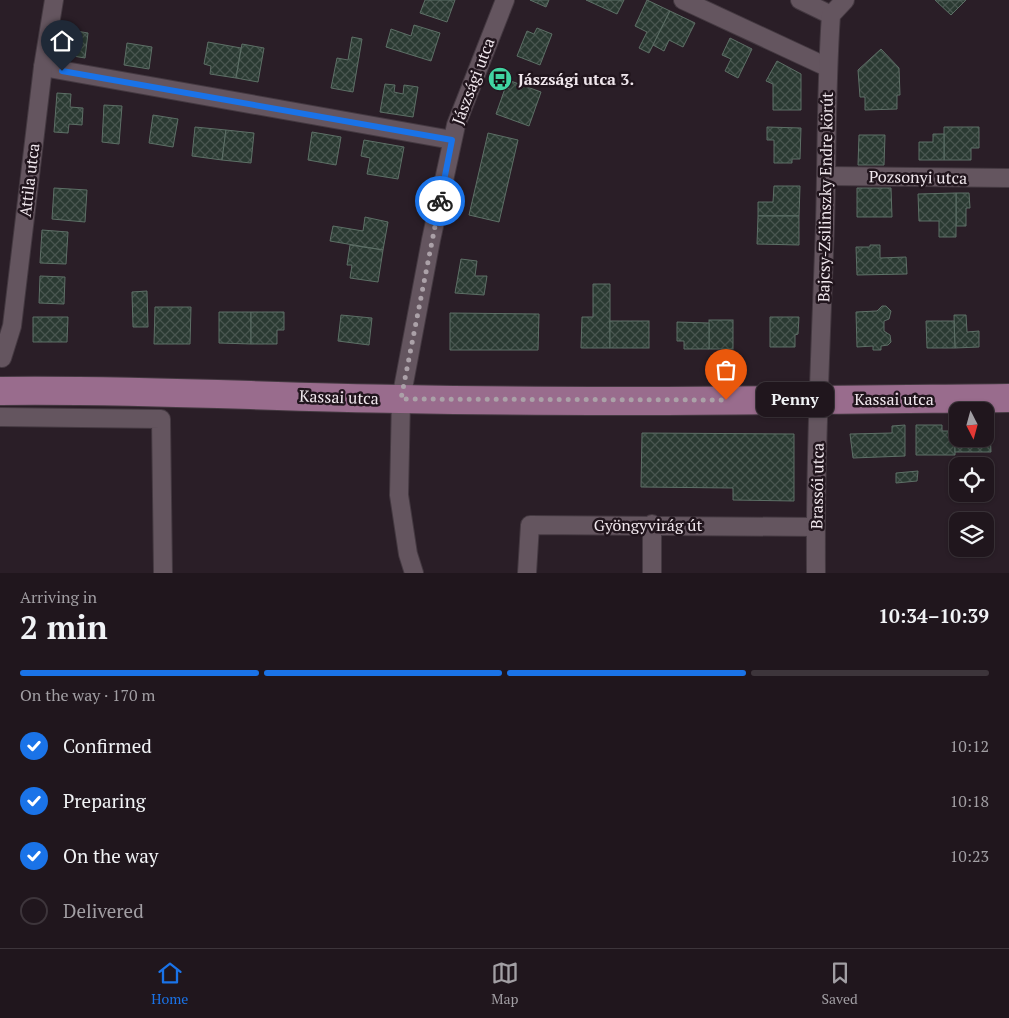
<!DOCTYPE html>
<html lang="en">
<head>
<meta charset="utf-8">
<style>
	body { margin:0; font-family:"PT Serif",serif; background:#2d232a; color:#f1f3f6; height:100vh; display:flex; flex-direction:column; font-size:19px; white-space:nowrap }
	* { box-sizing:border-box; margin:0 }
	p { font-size:16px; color:#a29fa4 }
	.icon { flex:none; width:28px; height:28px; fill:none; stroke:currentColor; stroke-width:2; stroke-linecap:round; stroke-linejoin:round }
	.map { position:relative; height:573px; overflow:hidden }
	.drawer { display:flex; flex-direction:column; background:#20161d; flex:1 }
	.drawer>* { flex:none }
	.needle { width:32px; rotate:174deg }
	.controls { position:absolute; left:949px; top:402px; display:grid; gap:10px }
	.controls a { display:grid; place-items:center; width:45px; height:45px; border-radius:10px; background:#20161d; box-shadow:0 1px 4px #0004,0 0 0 1px #3d353b; font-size:25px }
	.pin { position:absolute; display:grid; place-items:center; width:42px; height:42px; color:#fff; margin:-51px -21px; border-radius:50% 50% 50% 0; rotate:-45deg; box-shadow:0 0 5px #0007 }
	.pin .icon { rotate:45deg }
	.courier { position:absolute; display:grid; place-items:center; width:50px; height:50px; margin:-25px; border:4px solid #1a73e8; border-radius:50%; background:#fff; color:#222; box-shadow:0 1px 6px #0007 }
	.bubble { position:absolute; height:35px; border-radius:10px; background:#20161d; box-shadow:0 1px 4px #0004,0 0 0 1px #3d353b; font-size:16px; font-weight:600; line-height:35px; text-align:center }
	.summary em { font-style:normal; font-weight:600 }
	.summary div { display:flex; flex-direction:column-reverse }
	.summary { display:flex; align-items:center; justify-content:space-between; height:85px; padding:0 20px }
	h1 { font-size:32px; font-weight:600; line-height:38px }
	.bar { display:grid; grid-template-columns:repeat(4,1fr); gap:8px 5px; align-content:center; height:60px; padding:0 20px }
	.bar i { height:6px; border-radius:4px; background:#3d353b }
	.bar .current { background:#1a73e8 }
	.bar p { grid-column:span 4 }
	ol { padding:0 20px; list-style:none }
	li { display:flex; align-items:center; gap:15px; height:55px }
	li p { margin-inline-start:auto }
	li .icon { padding:5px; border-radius:50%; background:#1a73e8; color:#fff; stroke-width:4 }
	li:last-child { color:#a29fa4 }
	li i { width:28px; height:28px; border:2px solid #3d353b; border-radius:50% }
	.menu { display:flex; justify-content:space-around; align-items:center; height:70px; border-top:1px solid #3d353b; background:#20161d; font-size:14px; color:#a29fa4 }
	.menu a { display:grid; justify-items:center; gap:2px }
	.menu .current { color:#1a73e8 }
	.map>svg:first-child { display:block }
</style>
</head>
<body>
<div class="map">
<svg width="1009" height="573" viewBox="0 0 1009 573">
	<defs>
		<pattern id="building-cross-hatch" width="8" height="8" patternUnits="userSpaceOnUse" patternTransform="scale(1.25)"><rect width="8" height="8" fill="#2a3a32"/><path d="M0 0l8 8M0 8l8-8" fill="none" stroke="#495650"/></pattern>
	</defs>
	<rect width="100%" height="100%" fill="#2a1e27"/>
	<g fill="url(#building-cross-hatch)" stroke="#5d6f66">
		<polygon points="425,0 455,0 447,22 420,13"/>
		<polygon points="530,0 549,0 546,7"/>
		<polygon points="586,0 624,0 617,14"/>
		<polygon points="647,0 670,11 649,53 639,48 647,32 635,26"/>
		<polygon points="935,0 966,0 951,15"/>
		<polygon points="670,11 695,23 683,47 669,40 664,51 653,45"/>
		<polygon points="414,25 440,33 431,61 386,47 391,29 411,36"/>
		<polygon points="537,28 552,34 540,65 517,56 527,31 534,34"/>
		<polygon points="65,29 88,33 85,58 61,54"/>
		<polygon points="352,37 362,39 353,92 331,88 337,58 348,60"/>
		<polygon points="730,38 752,49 738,78 725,71 731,59 722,55"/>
		<polygon points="208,42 241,48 236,78 210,74 211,66 204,64"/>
		<polygon points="127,43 152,47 149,69 124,65"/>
		<polygon points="242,44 264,48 258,82 236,78"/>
		<polygon points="881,49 899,68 900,95 897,95 897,109 865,110 865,97 860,97 858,70"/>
		<polygon points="777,61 801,74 801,110 773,110 773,84 766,81"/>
		<polygon points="508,80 541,92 529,126 496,114"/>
		<polygon points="385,84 395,85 394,92 403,94 404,85 418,87 413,117 380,112"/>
		<polygon points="57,93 71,94 70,107 83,108 82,125 69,124 68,133 54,132"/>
		<polygon points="104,105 122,106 119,144 102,142"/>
		<polygon points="153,115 178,119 173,147 149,143"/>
		<polygon points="195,127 226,130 222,160 192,156"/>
		<polygon points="767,127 801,128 800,159 792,159 792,163 774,163 774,140 767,140"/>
		<polygon points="944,127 979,127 979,148 971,148 971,160 944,160"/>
		<polygon points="226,130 254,133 251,163 222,160"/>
		<polygon points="312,132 341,137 336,165 308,160"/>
		<polygon points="488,133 518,140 499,222 469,215"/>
		<polygon points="933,134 944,134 944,160 919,160 919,142 933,142"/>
		<polygon points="859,135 885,135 884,165 858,165"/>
		<polygon points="364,140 404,147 398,179 367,174 370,158 361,156"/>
		<polygon points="774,186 800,186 799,216 758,216 758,202 773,202"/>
		<polygon points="54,188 87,190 85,222 52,219"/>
		<polygon points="857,188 891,188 892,217 857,217"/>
		<polygon points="956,193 969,193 970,208 966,208 966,226 956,226"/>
		<polygon points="956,193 956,237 939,237 939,221 919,221 918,194"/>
		<polygon points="758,216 799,216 799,245 757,244"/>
		<polygon points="365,217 388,222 383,250 330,241 333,226 363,231"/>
		<polygon points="42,230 68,232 66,264 40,263"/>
		<polygon points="350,245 383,250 378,282 350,278 352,265 347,265"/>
		<polygon points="870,245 880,245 880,258 906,257 907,274 857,275 856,247 870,247"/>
		<polygon points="461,259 477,261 475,276 487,276 484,295 455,293"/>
		<polygon points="40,276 65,277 64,304 39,303"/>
		<polygon points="593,284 610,284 610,348 581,348 582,317 593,317"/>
		<polygon points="147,291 148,327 133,327 132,292"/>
		<polygon points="882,306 886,306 891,311 889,319 884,321 884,331 890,335 891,342 888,345 881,346 881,350 873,350 873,346 857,347 856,312 877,311"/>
		<polygon points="155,307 191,307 190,344 154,344"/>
		<polygon points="219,312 251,312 251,344 219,343"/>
		<polygon points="251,312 284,312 284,330 277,330 277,344 251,344"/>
		<polygon points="450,313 539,314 538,350 450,350"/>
		<polygon points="341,315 372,318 369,345 338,341"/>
		<polygon points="954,315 966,315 967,332 979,331 979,347 955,348"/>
		<polygon points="33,317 68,317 67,342 33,342"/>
		<polygon points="770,317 799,317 798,334 795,335 795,347 770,347"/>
		<rect x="709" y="320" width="24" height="29"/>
		<rect x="610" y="321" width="39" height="27"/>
		<polygon points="926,321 954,321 955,348 927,348"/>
		<polygon points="677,322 709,323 709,349 684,349 684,341 677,341"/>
		<polygon points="905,425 905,456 853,458 850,434 892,433 892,426"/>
		<polygon points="916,425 942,425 942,431 955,431 955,455 916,455"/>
		<polygon points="955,431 958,431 958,439 985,439 985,431 990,431 991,452 955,452"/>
		<polygon points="642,433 794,434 794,501 733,500 733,488 641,487"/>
		<polygon points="918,471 917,481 896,483 896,473"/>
	</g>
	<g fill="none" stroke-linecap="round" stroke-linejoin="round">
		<g stroke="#443941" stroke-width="20">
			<g id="minor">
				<polyline points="683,0 827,67"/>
				<polyline points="800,0 831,15"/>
				<polyline points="43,67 452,140"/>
				<polyline points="826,176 1009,178"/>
				<polyline points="2,358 12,326 43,67 54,0"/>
				<polyline points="0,417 161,419 163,573"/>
				<polyline points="652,524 652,573"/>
				<polyline points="414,573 408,554 399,495 401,399 431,240 456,125 505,0"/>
				<polyline points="527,573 530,525 816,527"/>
				<path d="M 816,573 C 815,457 821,340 825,224 C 827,154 826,85 831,15 L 845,0"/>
			</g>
		</g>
		<g stroke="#443941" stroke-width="30">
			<path id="primary" d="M 0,391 C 134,389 267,397 400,399 C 603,403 806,400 1009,398"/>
		</g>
		<use href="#minor" stroke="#64555f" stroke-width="18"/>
		<use href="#primary" stroke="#996c8d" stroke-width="28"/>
	</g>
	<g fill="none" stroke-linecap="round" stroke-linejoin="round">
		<polyline stroke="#aba1a8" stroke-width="5" stroke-dasharray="0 9" points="440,201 401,399 726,400"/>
		<polyline stroke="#1a73e8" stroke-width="6" points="62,71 452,140 440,201"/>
	</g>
	<defs>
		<g id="bus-disc" transform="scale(1.25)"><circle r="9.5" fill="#41d4a1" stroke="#21151d"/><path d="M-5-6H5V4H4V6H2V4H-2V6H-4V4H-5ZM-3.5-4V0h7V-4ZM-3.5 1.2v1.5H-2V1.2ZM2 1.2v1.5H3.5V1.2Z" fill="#111"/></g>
	</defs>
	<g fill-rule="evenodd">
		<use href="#bus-disc" x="500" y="79"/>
	</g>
	<g text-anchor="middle" stroke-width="5" stroke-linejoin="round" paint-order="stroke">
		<g font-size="16" font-weight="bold" fill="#f0e7ed" stroke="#21151d" text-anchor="start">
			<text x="518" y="85">Jászsági utca 3.</text>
		</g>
		<g font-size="16" fill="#f0e7ed" stroke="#21151d">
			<text transform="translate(473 81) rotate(-69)" y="6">Jászsági utca</text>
			<text transform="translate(918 177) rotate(1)" y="6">Pozsonyi utca</text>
			<text transform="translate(29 180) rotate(-83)" y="6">Attila utca</text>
			<text transform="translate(825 197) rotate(-89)" y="6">Bajcsy-Zsilinszky Endre körút</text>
			<text transform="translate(339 397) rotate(2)" y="6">Kassai utca</text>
			<text x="894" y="405">Kassai utca</text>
			<text transform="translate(817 486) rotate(-89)" y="6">Brassói utca</text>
			<text x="648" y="531">Gyöngyvirág út</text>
		</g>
	</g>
</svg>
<div class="controls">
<a><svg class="needle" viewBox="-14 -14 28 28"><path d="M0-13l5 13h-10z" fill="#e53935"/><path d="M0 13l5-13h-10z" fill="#a29fa4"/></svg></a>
<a><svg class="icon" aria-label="locate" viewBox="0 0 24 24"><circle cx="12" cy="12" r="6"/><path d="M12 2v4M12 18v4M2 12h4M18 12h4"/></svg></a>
<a><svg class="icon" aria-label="layers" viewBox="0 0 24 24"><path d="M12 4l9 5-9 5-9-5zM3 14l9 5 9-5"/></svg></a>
</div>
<div class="pin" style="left:726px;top:400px;background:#ea580c"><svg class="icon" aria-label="bag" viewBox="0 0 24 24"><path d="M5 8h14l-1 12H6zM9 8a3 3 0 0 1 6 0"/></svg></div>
<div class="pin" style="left:62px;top:71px;background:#1f2937"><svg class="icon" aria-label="home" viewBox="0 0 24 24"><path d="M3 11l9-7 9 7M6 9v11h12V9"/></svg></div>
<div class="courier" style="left:440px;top:201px"><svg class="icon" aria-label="bike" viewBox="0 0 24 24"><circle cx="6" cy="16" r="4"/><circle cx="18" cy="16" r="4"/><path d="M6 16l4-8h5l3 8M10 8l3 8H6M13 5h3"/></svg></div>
<div class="bubble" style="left:756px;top:382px;width:78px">Penny</div>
</div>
<section class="drawer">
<div class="summary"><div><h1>2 min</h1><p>Arriving in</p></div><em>10:34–10:39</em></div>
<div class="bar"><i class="current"></i><i class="current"></i><i class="current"></i><i></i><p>On the way · 170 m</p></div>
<ol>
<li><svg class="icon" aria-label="check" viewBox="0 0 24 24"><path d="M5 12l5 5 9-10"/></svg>Confirmed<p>10:12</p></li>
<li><svg class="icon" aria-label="check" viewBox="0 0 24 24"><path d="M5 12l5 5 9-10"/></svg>Preparing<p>10:18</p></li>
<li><svg class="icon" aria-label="check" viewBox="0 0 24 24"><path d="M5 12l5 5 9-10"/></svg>On the way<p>10:23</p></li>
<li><i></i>Delivered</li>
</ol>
</section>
<nav class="menu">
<a class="current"><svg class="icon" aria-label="home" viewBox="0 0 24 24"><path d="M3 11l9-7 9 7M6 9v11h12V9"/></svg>Home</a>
<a><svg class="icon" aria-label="map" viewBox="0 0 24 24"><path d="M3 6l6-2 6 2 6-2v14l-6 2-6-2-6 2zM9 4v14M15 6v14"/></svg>Map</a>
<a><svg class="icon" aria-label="saved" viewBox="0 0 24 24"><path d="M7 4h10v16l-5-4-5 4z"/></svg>Saved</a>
</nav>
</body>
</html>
